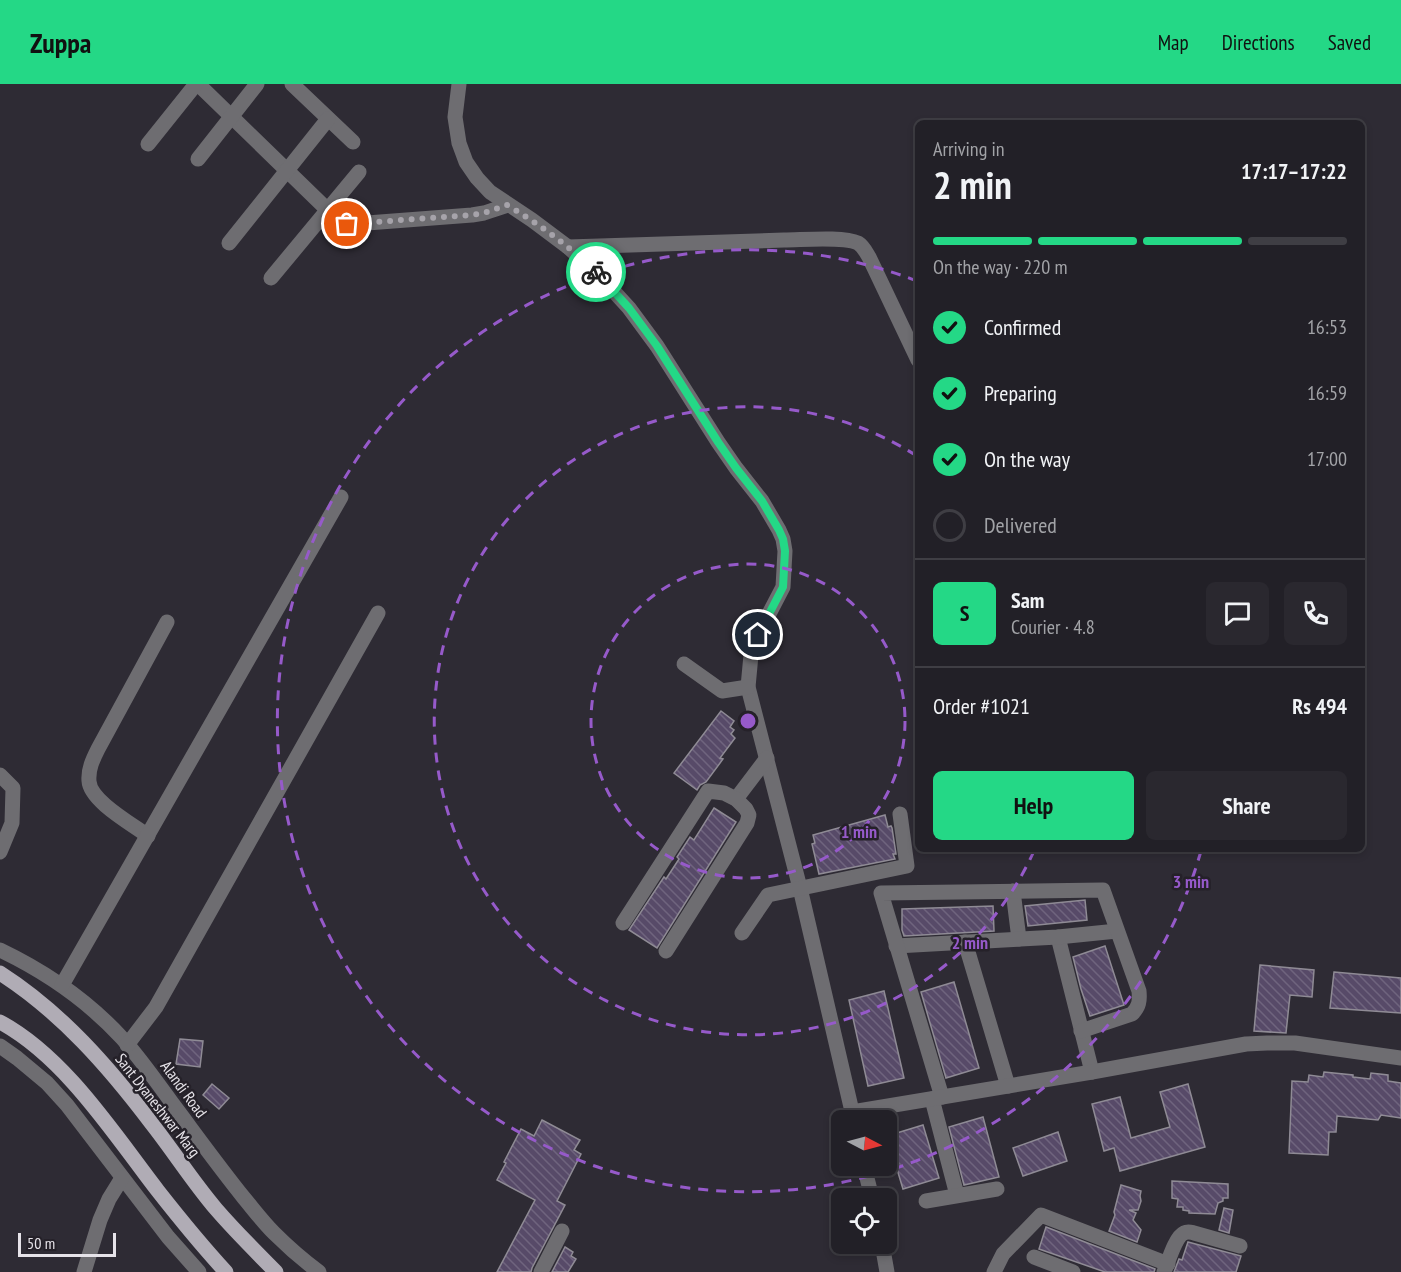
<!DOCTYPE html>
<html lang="en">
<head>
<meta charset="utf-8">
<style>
	body { margin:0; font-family:"PT Sans Narrow",sans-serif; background:#2a282f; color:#f1f3f6; height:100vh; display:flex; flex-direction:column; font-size:22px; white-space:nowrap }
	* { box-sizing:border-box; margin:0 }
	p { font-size:20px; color:#a2a3a7 }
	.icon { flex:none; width:33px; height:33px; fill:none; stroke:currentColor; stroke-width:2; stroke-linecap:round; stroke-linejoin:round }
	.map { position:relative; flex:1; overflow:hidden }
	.drawer { position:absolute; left:915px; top:36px; width:450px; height:732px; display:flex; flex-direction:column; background:#222027; border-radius:9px; box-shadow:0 3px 9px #0003,0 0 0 2px #3f3e44 }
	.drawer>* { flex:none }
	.needle { width:39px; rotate:96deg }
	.fabs { position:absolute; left:831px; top:1026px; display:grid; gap:12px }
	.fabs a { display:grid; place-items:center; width:66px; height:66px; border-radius:9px; background:#222027; box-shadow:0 3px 9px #0003,0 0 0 2px #3f3e44; font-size:30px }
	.scale { position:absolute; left:18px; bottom:15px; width:98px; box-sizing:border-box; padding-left:6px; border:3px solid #e6e3e9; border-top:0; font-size:16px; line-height:21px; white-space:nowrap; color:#e6e3e9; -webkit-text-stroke:4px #252129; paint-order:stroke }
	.pin { position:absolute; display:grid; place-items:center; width:51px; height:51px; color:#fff; margin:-26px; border:3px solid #fff; border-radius:50%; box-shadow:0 2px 6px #0007 }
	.courier { position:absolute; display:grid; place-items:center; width:60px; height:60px; margin:-30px; border:4px solid #24d886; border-radius:50%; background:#fff; color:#222; box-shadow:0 2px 8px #0007 }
	.head em { font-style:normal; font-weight:700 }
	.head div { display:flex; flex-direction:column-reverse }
	.head { display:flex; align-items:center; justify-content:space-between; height:102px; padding:0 18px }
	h1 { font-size:39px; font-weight:700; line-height:45px }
	.bar { display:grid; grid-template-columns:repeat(4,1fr); gap:9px 6px; align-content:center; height:72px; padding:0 18px }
	.bar i { height:8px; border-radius:4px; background:#3f3e44 }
	.bar .current { background:#24d886 }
	.bar p { grid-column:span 4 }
	.line { display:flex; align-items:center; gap:15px; padding:0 18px; border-top:2px solid #3f3e44 }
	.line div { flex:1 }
	.round { display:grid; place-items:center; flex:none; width:63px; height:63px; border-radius:9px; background:#2a282f }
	ol { padding:0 18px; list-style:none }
	li { display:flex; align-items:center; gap:18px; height:66px }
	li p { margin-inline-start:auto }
	li .icon { padding:6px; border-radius:50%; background:#24d886; color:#111; stroke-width:4 }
	li:last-child { color:#a2a3a7 }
	li i { width:33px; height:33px; border:3px solid #3f3e44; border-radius:50% }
	.button { display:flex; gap:12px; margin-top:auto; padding:12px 18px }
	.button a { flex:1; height:69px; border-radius:9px; background:#24d886; color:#111; font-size:24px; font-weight:700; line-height:69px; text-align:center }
	.button a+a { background:#2a282f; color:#f1f3f6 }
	header { display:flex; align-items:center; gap:36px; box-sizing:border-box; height:84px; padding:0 30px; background:#24d886; color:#111 }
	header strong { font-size:28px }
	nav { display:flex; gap:33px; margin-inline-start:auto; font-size:21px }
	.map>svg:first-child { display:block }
</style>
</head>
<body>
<header>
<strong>Zuppa</strong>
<nav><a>Map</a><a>Directions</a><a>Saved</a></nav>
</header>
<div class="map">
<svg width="1401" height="1188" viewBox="0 0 1401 1188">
	<defs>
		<pattern id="building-back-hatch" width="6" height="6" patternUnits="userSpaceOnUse" patternTransform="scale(1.5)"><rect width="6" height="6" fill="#574a68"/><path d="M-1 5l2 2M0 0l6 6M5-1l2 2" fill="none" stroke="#6f647e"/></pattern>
	</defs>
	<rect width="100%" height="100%" fill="#2e2b34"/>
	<g fill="url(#building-back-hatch)" stroke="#8f8b95" stroke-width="1.5">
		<polygon points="721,627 734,637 730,643 734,646 731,650 735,654 720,674 723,675 706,698 700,701 697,706 674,689"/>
		<polygon points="714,724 736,738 657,864 629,846 664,793 666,795 679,775 677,773 690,753 694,756"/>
		<polygon points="885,731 888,743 891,742 892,744 896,770 893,770 895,775 819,790 812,760 815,759 813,751"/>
		<polygon points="1085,816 1087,836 1028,842 1025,822"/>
		<polygon points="993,822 994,847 904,852 902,846 902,825"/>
		<polygon points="1105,862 1124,921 1090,932 1081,905 1073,873"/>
		<polygon points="1260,881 1314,886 1312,913 1290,911 1286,949 1254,947"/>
		<polygon points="1334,888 1401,894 1401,929 1330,924"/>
		<polygon points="954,898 979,984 946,994 921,908"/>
		<polygon points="884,907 904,994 868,1002 849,916"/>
		<polygon points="180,955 203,957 200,983 176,980"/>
		<polygon points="1324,988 1353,991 1353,993 1370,995 1371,989 1388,991 1388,997 1401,999 1401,1034 1381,1031 1378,1036 1337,1032 1336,1048 1329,1048 1328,1071 1289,1069 1292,997 1308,998 1309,991 1323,993"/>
		<polygon points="212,1000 229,1014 219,1025 203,1011"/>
		<polygon points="1188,1000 1205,1063 1120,1087 1114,1064 1104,1067 1092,1020 1120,1013 1131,1054 1170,1043 1160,1008"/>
		<polygon points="983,1033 999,1093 964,1101 949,1043"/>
		<polygon points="542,1036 580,1056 574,1066 581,1070 557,1117 565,1121 532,1184 531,1188 497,1188 535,1116 497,1096 506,1079 504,1078 521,1045 534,1052"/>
		<polygon points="923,1041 939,1094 903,1105 887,1052"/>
		<polygon points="1058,1048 1067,1077 1023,1092 1013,1064"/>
		<polygon points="1172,1097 1228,1100 1228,1114 1223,1114 1223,1117 1218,1119 1215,1130 1189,1129 1189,1127 1183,1126 1183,1123 1177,1123 1178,1115 1172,1114"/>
		<polygon points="1121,1101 1141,1107 1140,1112 1141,1117 1138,1126 1129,1126 1136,1129 1133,1136 1141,1146 1137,1158 1109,1147 1115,1131 1114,1128"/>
		<polygon points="1224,1124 1233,1126 1229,1149 1219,1146"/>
		<polygon points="1046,1143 1155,1185 1154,1188 1105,1188 1039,1165"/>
		<polygon points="1188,1158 1241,1172 1236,1188 1174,1188 1179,1175 1182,1176"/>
		<polygon points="565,1163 573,1168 571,1172 576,1175 568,1188 552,1188"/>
	</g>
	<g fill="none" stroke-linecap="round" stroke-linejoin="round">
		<g stroke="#6e6d71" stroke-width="15">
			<polyline points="198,0 340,138 347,140 354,140 472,131 484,129 508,121"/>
			<polyline points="292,0 353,58"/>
			<polyline points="459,0 455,33 459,59 466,78 477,94 490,108 532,136 568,163 597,189 629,224 657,262 718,358 736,384 762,417 779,446 783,455 785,467 783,503 758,551 751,571 748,603 800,804 854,1036"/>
			<polyline points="148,60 196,0"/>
			<polyline points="198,75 257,0"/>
			<polyline points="229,159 328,35"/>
			<path d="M 568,163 C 640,160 712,158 784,156 C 802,156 843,152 858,159 C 863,162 866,168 869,173 L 918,276"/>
			<polyline points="271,194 359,88"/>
			<polyline points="684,580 722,607 748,603"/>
			<polyline points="0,691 13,704 12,739 0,768"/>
			<polyline points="736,715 767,674"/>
			<path d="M 148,752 C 132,740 90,717 89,697 C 88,685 93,675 98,665 L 167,538"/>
			<polyline points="1013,807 1019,855"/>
			<polyline points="623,839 708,707 724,709 736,715 746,725 749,731 747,739 666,867"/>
			<polyline points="742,849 768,811 907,782 900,730"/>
			<polyline points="1058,853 1092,988"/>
			<polyline points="965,858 1008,1002"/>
			<polyline points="896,862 1058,853 1117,847"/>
			<path d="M 0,866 C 46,888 87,916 122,954 C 140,974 156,997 172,1019 C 196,1051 219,1083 244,1114 C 254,1126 263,1138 274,1149 C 288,1163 303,1176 319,1188"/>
			<polyline points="62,901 341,413"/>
			<polyline points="127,961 156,923 378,529"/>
			<polyline points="0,962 17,974 47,999 67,1021 168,1153 199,1188"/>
			<path d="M 942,1013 L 881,809 L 1103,806 L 1139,907 C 1140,917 1139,923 1132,930 L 1081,947"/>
			<polyline points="932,1015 957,1111"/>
			<polyline points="852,1028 1092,988 1246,960 1267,959 1295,959 1401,974"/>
			<polyline points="864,1082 872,1114"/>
			<polyline points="926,1117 997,1105"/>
			<polyline points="882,1160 887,1188"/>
			<polyline points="1034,1173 1073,1188"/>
			<polyline points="84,1188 100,1136 109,1115 122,1094"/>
			<polyline points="541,1188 562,1147"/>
			<polyline points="994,1188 1003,1170 1041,1131 1168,1180"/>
			<path d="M 1164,1188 C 1168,1179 1175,1153 1184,1149 C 1188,1147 1190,1148 1194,1149 L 1240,1162"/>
		</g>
		<g stroke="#b0acb5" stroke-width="15">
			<path d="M 0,889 C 61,928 109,983 152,1040 C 174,1068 193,1098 216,1125 C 235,1147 255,1167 276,1188"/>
			<path d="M 0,938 C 65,973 114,1050 158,1107 C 180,1135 202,1162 226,1188"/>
		</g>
	</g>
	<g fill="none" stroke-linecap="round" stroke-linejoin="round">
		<path stroke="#a6a3aa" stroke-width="6" stroke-dasharray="0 10.8" d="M 347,140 L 472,131 L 484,129 L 507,121 C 539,140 569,162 596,188"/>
		<polyline stroke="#24d886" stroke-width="8" points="596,188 629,224 657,262 718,358 736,384 762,417 779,446 783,455 785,467 783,503 758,551"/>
	</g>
	<g fill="none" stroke="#965aca" stroke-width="3" stroke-dasharray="10 8">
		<circle cx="748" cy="637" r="157"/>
		<path d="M1034 767A314 314 0 1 1 917 372"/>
		<path d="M1201 767A471 471 0 1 1 917 197"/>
	</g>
	<g text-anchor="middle" stroke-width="5" stroke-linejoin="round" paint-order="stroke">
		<g font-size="16" fill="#e6e3e9" stroke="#252129">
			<text transform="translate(184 1005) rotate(54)" y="6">Alandi Road</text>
			<text transform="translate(158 1021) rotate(52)" y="6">Sant Dyaneshwar Marg</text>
		</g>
	</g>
	<circle cx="748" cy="637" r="9" fill="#965aca" stroke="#252129" stroke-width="3"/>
	<g font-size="18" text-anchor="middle" font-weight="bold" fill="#965aca" stroke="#252129" stroke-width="5" stroke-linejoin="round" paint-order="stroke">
		<text x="859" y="754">1 min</text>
		<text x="1191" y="804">3 min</text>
		<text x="970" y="865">2 min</text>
	</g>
</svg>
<div class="fabs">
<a><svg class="needle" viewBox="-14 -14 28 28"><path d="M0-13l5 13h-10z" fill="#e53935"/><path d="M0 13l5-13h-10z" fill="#a2a3a7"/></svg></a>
<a><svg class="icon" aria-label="locate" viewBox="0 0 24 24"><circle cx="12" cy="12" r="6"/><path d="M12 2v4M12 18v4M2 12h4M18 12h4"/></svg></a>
</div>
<div class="scale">50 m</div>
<div class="pin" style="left:347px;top:140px;background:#ea580c"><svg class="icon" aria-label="bag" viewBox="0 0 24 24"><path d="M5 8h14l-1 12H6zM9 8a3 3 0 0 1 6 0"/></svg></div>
<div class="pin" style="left:758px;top:551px;background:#1f2937"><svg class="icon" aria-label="home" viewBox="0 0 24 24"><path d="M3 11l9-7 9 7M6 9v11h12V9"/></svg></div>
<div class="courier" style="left:596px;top:188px"><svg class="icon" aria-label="bike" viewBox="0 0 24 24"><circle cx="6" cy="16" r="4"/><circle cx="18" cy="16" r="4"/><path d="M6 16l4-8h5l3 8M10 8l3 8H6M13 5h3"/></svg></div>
<section class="drawer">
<div class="head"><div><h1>2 min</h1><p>Arriving in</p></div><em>17:17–17:22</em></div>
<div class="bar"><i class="current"></i><i class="current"></i><i class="current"></i><i></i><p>On the way · 220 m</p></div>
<ol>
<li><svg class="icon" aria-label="check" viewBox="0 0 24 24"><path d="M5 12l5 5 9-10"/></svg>Confirmed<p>16:53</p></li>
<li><svg class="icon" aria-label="check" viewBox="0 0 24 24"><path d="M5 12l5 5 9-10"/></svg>Preparing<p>16:59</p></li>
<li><svg class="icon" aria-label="check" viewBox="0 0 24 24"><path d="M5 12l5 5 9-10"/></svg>On the way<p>17:00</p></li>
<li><i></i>Delivered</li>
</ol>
<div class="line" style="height:108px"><b class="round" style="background:#24d886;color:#111">S</b><div><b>Sam</b><p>Courier · 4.8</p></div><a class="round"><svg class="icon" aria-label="chat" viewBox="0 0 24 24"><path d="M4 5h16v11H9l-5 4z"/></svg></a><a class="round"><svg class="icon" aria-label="phone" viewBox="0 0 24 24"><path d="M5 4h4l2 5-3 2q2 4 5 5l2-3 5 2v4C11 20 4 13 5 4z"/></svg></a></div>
<div class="line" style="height:78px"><div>Order #1021</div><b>Rs 494</b></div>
<div class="button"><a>Help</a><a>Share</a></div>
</section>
</div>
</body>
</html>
